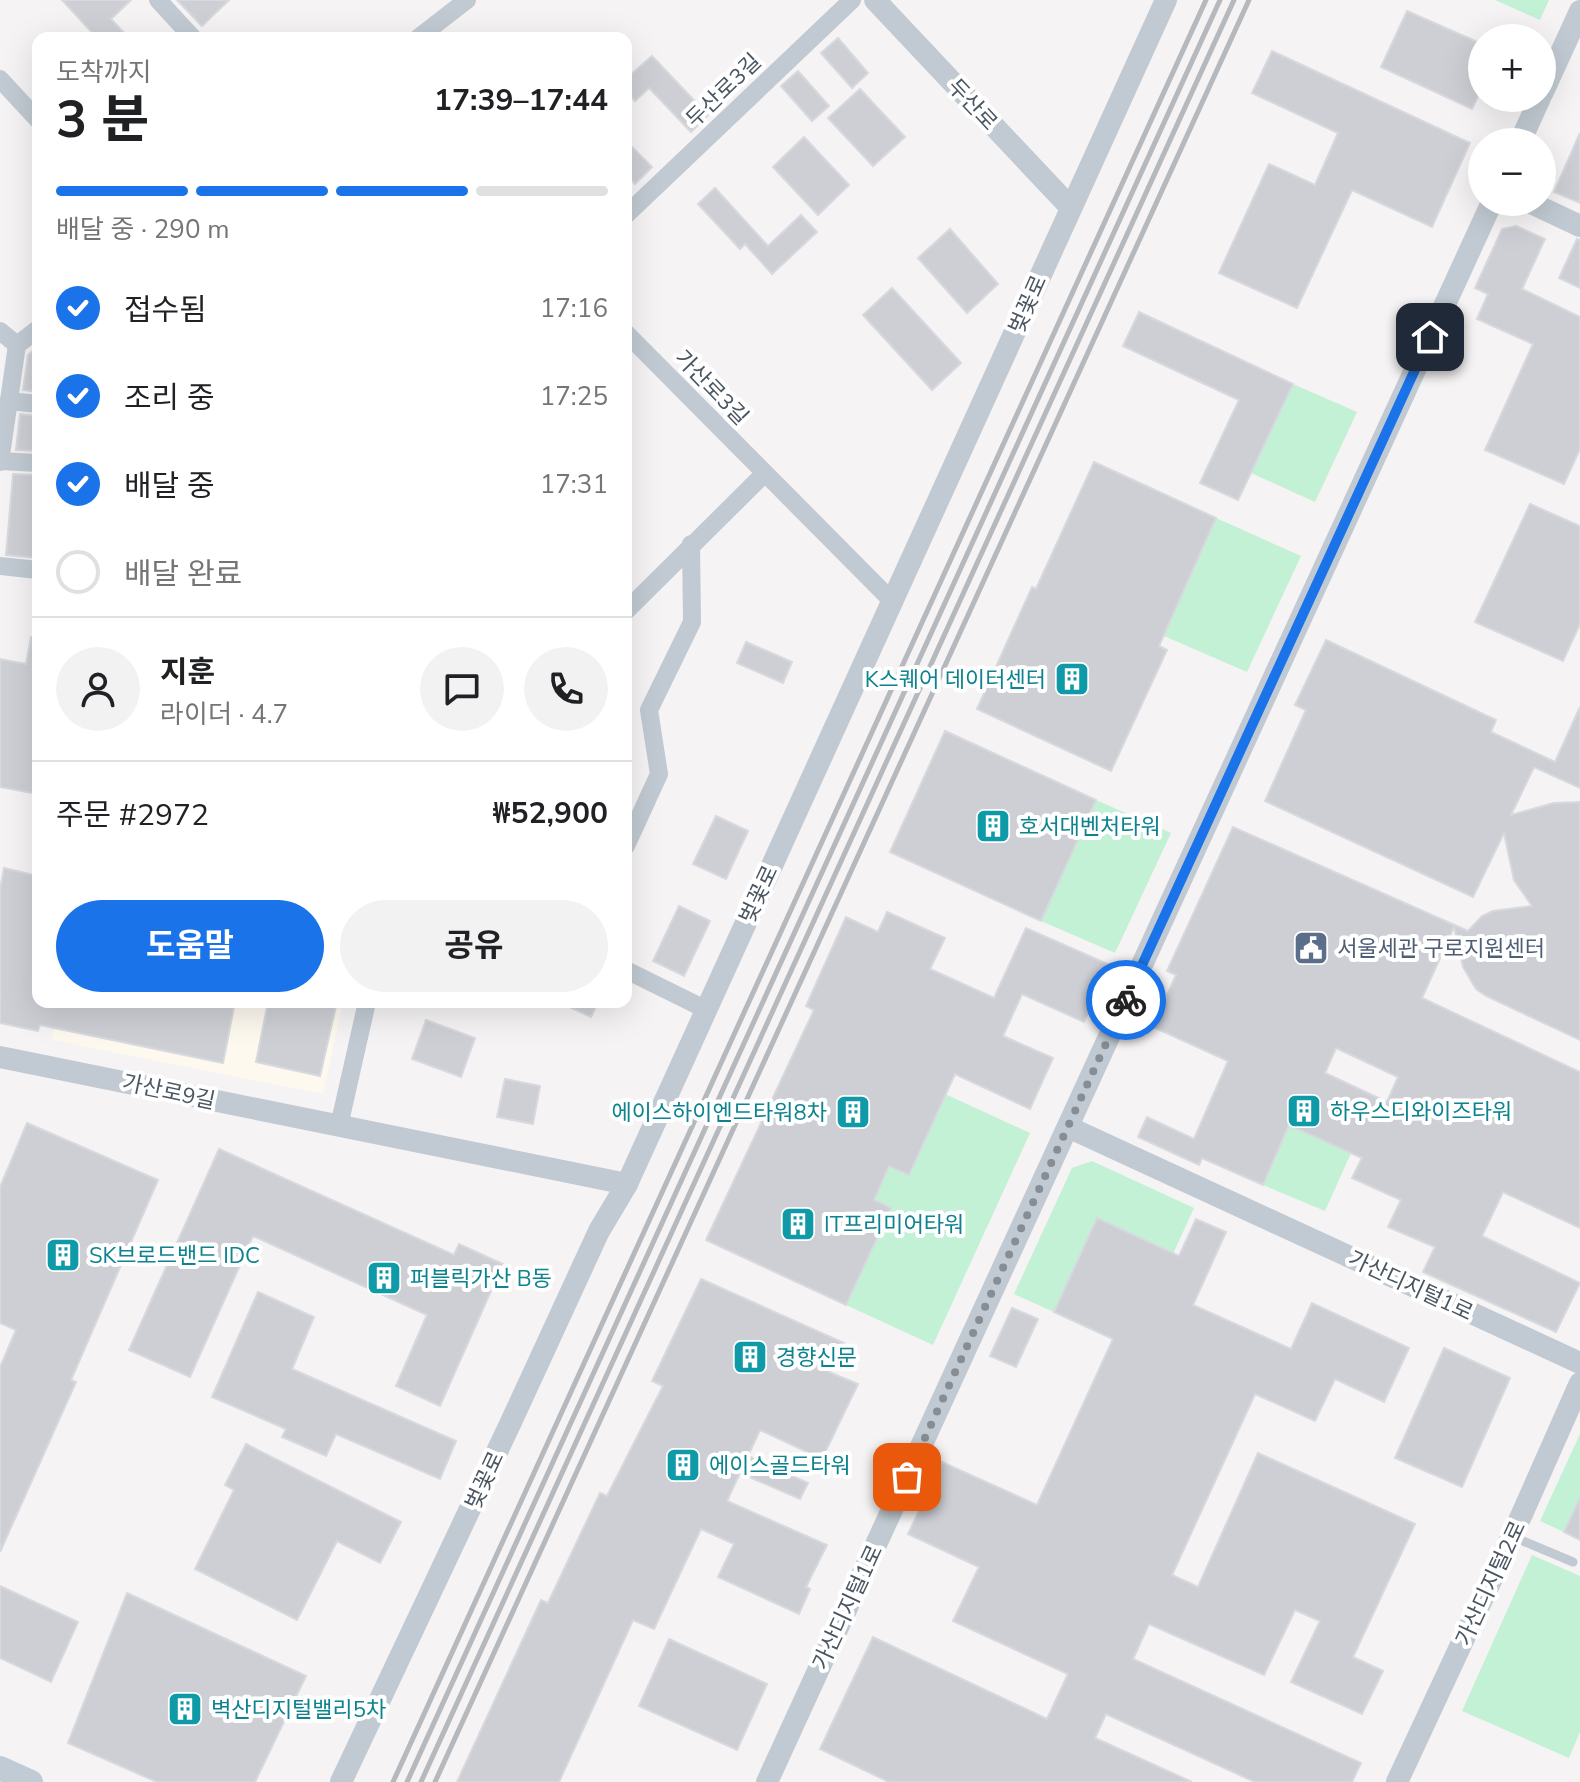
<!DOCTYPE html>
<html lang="ko">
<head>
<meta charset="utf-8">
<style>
	body { margin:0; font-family:"Nunito Sans","Noto Sans KR",sans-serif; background:#f2f2f2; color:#202124; height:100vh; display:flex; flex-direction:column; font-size:30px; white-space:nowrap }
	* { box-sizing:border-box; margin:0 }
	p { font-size:26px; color:#757577 }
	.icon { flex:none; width:44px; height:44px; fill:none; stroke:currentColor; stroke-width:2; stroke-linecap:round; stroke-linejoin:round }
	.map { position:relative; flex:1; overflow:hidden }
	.side { position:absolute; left:32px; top:32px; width:600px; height:976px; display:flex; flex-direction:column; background:#fff; border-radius:16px; box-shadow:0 8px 32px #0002 }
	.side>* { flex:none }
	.tools { position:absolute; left:1468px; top:24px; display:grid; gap:16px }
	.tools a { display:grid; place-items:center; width:88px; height:88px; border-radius:50%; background:#fff; box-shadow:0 8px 32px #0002; font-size:40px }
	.pin { position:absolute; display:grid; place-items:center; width:68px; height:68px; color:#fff; margin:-34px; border-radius:16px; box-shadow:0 4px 12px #0006 }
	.courier { position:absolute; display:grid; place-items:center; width:80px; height:80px; margin:-40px; border:6px solid #1a73e8; border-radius:50%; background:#fff; color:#222; box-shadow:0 2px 10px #0007 }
	.headline em { font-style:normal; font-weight:700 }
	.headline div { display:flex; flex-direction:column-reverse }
	.headline { display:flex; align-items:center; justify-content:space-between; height:136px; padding:0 24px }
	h1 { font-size:52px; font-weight:700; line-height:60px }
	.bar { display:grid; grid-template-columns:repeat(4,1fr); gap:12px 8px; align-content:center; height:96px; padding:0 24px }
	.bar i { height:10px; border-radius:6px; background:#e0e0e0 }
	.bar .current { background:#1a73e8 }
	.bar p { grid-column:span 4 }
	.line { display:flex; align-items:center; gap:20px; padding:0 24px; border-top:2px solid #e0e0e0 }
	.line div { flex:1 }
	.round { display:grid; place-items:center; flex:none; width:84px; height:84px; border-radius:42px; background:#f2f2f2 }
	ol { padding:0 24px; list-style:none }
	li { display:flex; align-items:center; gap:24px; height:88px }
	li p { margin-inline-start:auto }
	li .icon { padding:8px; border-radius:50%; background:#1a73e8; color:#fff; stroke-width:4 }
	li:last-child { color:#757577 }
	li i { width:44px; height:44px; border:4px solid #e0e0e0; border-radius:50% }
	.cta { display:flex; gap:16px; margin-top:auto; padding:16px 24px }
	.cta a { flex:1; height:92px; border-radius:48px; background:#1a73e8; color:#fff; font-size:32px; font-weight:700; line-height:92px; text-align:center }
	.cta a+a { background:#f2f2f2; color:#202124 }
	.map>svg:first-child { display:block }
</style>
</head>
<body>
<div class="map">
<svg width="1580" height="1782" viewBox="0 0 1580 1782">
	<rect width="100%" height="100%" fill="#f5f3f3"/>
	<polygon fill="#fdf9ef" points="59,1002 343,1002 323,1094 52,1040"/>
	<g fill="#c3f1d5">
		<polygon points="1495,0 1549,0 1540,20"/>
		<polygon points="1293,384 1357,412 1315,502 1251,473"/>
		<polygon points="1216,518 1301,556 1247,672 1164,636"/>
		<polygon points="1096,800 1171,833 1115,953 1041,921"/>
		<polygon points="945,1094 1030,1133 933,1345 846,1305 891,1208 873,1200 889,1166 909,1175"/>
		<polygon points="1289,1125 1351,1153 1325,1211 1263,1185"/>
		<polygon points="1092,1161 1194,1208 1173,1254 1097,1219 1054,1312 1014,1294 1072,1168"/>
		<polygon points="1580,1434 1580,1498 1564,1532 1540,1521"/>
		<polygon points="1532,1555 1580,1576 1580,1732 1569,1758 1462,1711"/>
	</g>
	<g fill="#cdcfd5" stroke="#d7d9de" stroke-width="2" fill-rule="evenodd">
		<polygon points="62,0 131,0 111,19 129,38 97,38"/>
		<polygon points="177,0 229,0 202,26"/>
		<polygon points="1407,11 1482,44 1482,88 1472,109 1381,67"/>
		<polygon points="838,38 868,73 852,88 821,53"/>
		<polygon points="1272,51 1470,143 1432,227 1352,190 1297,308 1219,273 1269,164 1315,185 1338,133 1252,93"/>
		<polygon points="652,56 708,115 691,132 649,88 635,101 626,91 626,79"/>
		<polygon points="798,71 829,106 812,121 781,86"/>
		<polygon points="860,89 905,137 873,166 828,118"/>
		<polygon points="1580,133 1580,203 1554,192"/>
		<polygon points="804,137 849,185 818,215 773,167"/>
		<polygon points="626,141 652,167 635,184 626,174"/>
		<polygon points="715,188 768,246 801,215 817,232 772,274 745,244 740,249 698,204"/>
		<polygon points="1516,226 1545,239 1522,289 1580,317 1580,449 1564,484 1485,450 1533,344 1477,319 1488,294 1475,288 1502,229"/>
		<polygon points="950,229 998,284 967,313 918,258"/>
		<polygon points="1577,239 1580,240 1580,288 1559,278"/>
		<polygon points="892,288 961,363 932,390 863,315"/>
		<polygon points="1139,312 1293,384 1238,500 1200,483 1239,400 1123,346"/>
		<polygon points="38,346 38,392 23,390 28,355"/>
		<polygon points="20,414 38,416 38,451 16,450"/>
		<polygon points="1094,462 1216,518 1159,646 1167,650 1111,771 977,709 1032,587 1036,589"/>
		<polygon points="13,474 36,475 34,496 38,496 38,558 6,555"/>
		<polygon points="1530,504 1580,526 1580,624 1563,661 1475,622"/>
		<polygon points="31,637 38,638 38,794 0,787 0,659 26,664"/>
		<path d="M 1326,640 L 1496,720 L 1491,732 L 1555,762 L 1580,707 L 1580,788 L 1534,767 L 1511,815 L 1554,803 L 1580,802 L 1580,1040 L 1486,996 L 1476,989 L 1463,967 L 1454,927 L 1422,998 L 1580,1072 L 1580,1228 L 1503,1192 L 1482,1236 L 1580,1283 L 1556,1332 L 1423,1272 L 1435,1247 L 1388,1227 L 1401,1200 L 1352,1178 L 1362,1158 L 1289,1125 L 1263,1185 L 1202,1158 L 1199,1165 L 1138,1137 L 1147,1117 L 1194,1139 L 1228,1061 L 1153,1027 L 1176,975 L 1167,971 L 1233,827 L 1468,931 L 1482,916 L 1493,911 L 1532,906 L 1514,880 L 1504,833 L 1473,897 L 1265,801 L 1306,710 L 1295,705 ZM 1336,1048 L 1398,1077 L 1387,1102 L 1325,1073 Z"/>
		<polygon points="746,642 792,662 783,683 737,663"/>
		<polygon points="945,731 1096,800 1041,921 890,852"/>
		<polygon points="716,816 748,831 726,879 693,864"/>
		<polygon points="4,868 38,876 38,1002 207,1002 234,1007 223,1063 40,1025 38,1031 0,1023 0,889"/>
		<polygon points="679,906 710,921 684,976 653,961"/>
		<polygon points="887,912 945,938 930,969 994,998 1026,928 1110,965 1084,1022 1022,994 1003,1036 1053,1058 1030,1109 955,1074 909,1175 889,1166 874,1200 891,1208 846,1305 706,1240 814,1010 806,1006 846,917 878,932"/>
		<polygon points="268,1002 337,1002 320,1076 256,1062"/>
		<polygon points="559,1002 598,1002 591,1017"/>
		<polygon points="426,1020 475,1038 461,1077 412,1059"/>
		<polygon points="505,1079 540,1086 533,1124 497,1117"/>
		<polygon points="27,1123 158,1180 71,1380 76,1382 0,1552 0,1367 16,1330 0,1323 0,1187"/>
		<polygon points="219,1149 454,1255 459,1244 503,1264 440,1406 396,1386 427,1315 253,1236 190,1377 129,1350"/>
		<polygon points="1097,1218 1179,1256 1196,1219 1226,1232 1193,1305 1291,1349 1312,1303 1409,1348 1384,1402 1335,1379 1315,1421 1255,1394 1172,1575 1198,1587 1258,1453 1415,1524 1353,1657 1383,1671 1362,1714 1291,1682 1320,1621 1295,1610 1264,1675 1149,1624 1133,1659 1361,1763 1352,1782 1255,1782 1106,1714 1095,1738 1192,1782 889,1782 820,1749 873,1637 1047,1719 1068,1674 953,1621 979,1567 908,1534 942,1462 1037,1505 1113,1339 1054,1312"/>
		<polygon points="701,1279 844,1343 829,1372 858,1384 822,1459 760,1430 748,1456 808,1483 800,1499 740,1473 727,1501 827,1545 806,1587 810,1589 799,1614 718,1577 734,1544 701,1529 654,1629 633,1620 559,1782 457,1782 541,1600 548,1603 600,1493 607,1496 663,1386 652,1381"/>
		<polygon points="258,1292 314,1317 292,1369 456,1441 440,1479 336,1434 326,1456 282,1437 286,1429 212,1397"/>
		<polygon points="1012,1308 1038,1319 1016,1367 990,1356"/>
		<polygon points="1444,1348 1510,1378 1462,1487 1395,1458"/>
		<polygon points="246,1444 401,1522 380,1563 337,1541 297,1620 195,1569 234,1490 225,1485"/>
		<polygon points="1580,1498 1580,1540 1564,1532"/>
		<polygon points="0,1586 78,1622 51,1682 0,1658"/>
		<polygon points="127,1593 306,1676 255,1782 157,1782 68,1743"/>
		<polygon points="669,1639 767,1684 737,1750 639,1706"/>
	</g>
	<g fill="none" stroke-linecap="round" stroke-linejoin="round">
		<polyline stroke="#c1cad2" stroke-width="9" points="1511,1536 1573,1562"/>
		<g stroke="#c1cad2" stroke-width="18">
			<polyline points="158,0 193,38"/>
			<polyline points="418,38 467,0"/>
			<polyline points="0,79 38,120"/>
			<polyline points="626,215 852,0"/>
			<polyline points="0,331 17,345 0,462"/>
			<polyline points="626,333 892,601"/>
			<polyline points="17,345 38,329"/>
			<polyline points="9,401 38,404"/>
			<polyline points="0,461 38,463"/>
			<polyline points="0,566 38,570"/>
			<polyline points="626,611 764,474"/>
			<polyline points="626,846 659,774 649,710 692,622 691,544"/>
			<polyline points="626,970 705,1009"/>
			<polyline points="339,1126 367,1002"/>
		</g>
		<g stroke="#c1cad2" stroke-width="22">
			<polyline points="875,0 1071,208"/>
			<polyline points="1542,94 1580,11"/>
			<polyline points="1520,142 1540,98"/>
			<polyline points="1529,202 1580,226"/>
			<polyline points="0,1057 627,1184"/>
			<polyline points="1068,1127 1580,1363"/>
			<polyline points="341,1782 511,1422 599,1231 627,1184 1166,0"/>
			<polyline points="767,1782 1492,202"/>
			<polyline points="1397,1782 1522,1514 1580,1383"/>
		</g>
		<polyline stroke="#c1cbd6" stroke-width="24" points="0,1768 31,1782"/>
		<g stroke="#b5b8bd" stroke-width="5">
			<polyline points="393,1782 1206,0"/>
			<polyline points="407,1782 1220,0"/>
			<polyline points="421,1782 1234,0"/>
			<polyline points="435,1782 1249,0"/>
		</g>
	</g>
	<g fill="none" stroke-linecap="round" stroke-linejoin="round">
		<polyline stroke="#868d94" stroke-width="8" stroke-dasharray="0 14.4" points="907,1477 1126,1000"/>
		<polyline stroke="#1a73e8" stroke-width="10" points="1126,1000 1430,337"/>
	</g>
	<defs>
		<g id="building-square" transform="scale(1.8)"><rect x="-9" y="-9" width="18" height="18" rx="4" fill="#0f9aa8" stroke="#fff"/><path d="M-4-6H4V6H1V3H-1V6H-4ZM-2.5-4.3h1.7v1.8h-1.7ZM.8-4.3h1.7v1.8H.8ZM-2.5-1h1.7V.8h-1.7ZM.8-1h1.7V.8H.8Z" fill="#fff"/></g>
		<g id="civic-square" transform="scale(1.8)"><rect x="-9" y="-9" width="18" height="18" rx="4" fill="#5c6f8a" stroke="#fff"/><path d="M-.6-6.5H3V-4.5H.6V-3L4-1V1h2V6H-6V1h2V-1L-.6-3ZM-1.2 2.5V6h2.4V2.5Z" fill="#fff"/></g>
	</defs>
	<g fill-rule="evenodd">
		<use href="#building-square" x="1072" y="679"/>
		<use href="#building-square" x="993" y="826"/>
		<use href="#civic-square" x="1311" y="948"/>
		<use href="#building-square" x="1304" y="1111"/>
		<use href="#building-square" x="853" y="1112"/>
		<use href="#building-square" x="798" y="1224"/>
		<use href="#building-square" x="63" y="1255"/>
		<use href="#building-square" x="384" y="1278"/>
		<use href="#building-square" x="750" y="1357"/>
		<use href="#building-square" x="683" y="1465"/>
		<use href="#building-square" x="185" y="1709"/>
	</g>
	<g text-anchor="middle" stroke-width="8" stroke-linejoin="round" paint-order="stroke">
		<g font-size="22" fill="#4a5661" stroke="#fff">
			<text transform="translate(723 90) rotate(-44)" y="8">두산로3길</text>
			<text transform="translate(973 104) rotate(47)" y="8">두산로</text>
			<text transform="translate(1027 304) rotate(-66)" y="8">벚꽃로</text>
			<text transform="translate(712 387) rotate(46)" y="8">가산로3길</text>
			<text transform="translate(758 894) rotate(-65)" y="8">벚꽃로</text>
			<text transform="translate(169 1091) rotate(12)" y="8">가산로9길</text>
			<text transform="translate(1411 1285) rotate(25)" y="8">가산디지털1로</text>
			<text transform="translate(484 1480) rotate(-65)" y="8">벚꽃로</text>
			<text transform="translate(1490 1583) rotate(-65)" y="8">가산디지털2로</text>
			<text transform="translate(847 1607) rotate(-65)" y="8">가산디지털1로</text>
		</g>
		<g font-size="22" fill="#0d838f" stroke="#fff" text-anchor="start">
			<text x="1046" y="687" text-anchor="end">K스퀘어 데이터센터</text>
			<text x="1019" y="834">호서대벤처타워</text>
			<text x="1330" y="1119">하우스디와이즈타워</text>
			<text x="827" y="1120" text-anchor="end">에이스하이엔드타워8차</text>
			<text x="824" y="1232">IT프리미어타워</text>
			<text x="89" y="1263">SK브로드밴드 IDC</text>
			<text x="410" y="1286">퍼블릭가산 B동</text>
			<text x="776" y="1365">경향신문</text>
			<text x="709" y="1473">에이스골드타워</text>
			<text x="211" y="1717">벽산디지털밸리5차</text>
		</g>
		<g font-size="22" fill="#4e5e75" stroke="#fff" text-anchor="start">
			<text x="1337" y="956">서울세관 구로지원센터</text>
		</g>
	</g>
</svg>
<div class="tools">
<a>+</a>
<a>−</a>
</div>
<div class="pin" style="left:907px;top:1477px;background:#ea580c"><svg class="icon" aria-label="bag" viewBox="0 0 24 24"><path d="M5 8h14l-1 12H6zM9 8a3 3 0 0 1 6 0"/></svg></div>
<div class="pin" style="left:1430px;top:337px;background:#1f2937"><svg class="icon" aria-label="home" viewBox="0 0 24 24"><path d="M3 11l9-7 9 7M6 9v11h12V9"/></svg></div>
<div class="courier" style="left:1126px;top:1000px"><svg class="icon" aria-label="bike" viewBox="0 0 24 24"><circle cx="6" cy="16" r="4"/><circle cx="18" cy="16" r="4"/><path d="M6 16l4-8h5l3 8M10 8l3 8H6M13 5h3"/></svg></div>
<section class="side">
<div class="headline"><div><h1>3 분</h1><p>도착까지</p></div><em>17:39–17:44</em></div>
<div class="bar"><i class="current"></i><i class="current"></i><i class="current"></i><i></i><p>배달 중 · 290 m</p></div>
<ol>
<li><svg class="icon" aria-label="check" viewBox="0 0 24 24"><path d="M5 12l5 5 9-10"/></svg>접수됨<p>17:16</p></li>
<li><svg class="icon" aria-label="check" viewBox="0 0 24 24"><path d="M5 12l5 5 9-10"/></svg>조리 중<p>17:25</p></li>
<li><svg class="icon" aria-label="check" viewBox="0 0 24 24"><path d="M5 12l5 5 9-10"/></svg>배달 중<p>17:31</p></li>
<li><i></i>배달 완료</li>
</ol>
<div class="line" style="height:144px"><a class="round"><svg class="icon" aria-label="person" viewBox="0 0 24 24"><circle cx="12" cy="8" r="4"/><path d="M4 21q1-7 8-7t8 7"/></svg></a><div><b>지훈</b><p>라이더 · 4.7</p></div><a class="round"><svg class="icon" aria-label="chat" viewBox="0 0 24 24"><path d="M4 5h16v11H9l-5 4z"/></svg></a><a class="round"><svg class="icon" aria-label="phone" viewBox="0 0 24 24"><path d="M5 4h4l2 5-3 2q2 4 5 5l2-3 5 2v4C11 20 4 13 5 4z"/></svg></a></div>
<div class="line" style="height:104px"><div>주문 #2972</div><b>₩52,900</b></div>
<div class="cta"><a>도움말</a><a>공유</a></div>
</section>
</div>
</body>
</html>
